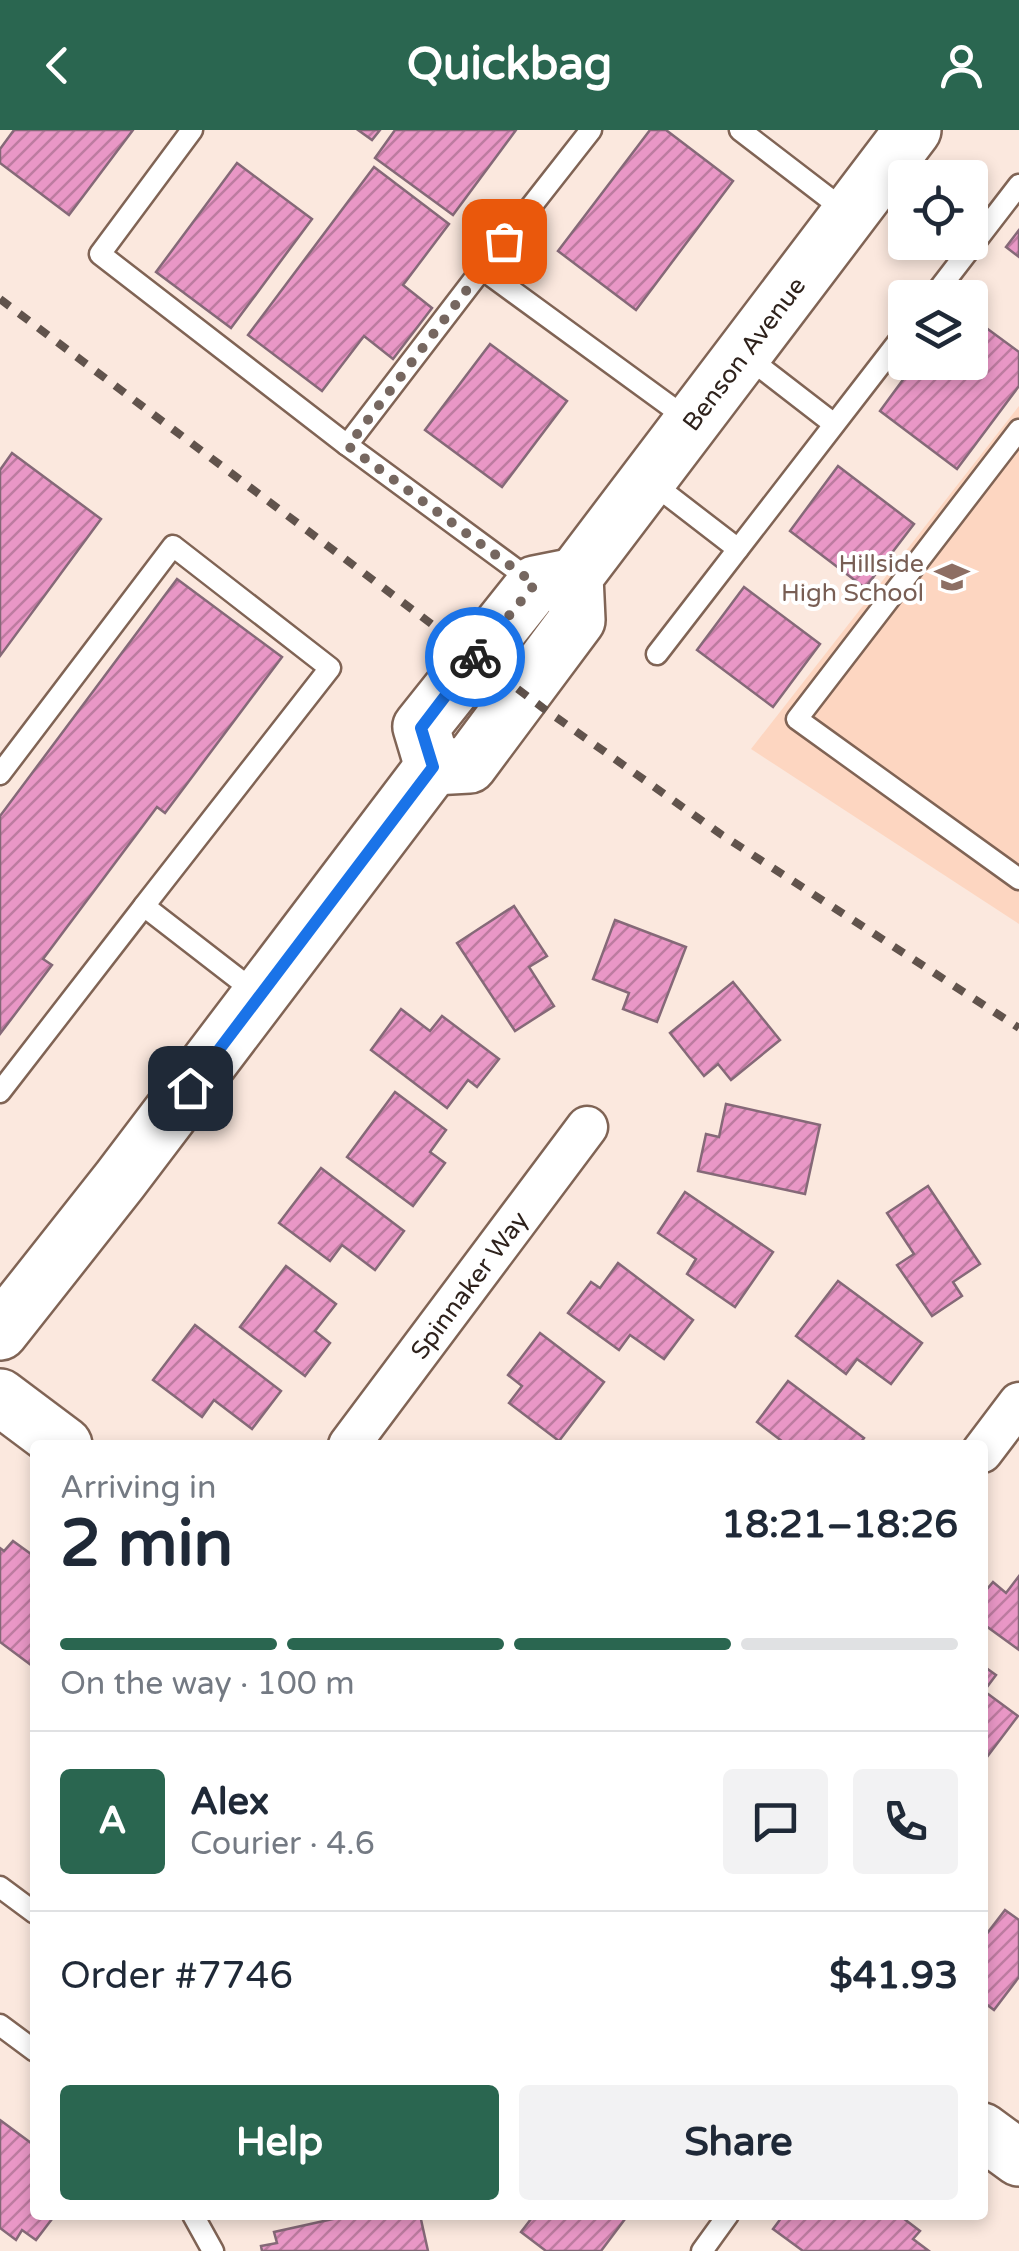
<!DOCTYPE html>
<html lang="en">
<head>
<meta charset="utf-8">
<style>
	body { margin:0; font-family:"Varela Round",sans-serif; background:#f2f2f3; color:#1f2937; height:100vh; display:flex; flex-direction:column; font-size:38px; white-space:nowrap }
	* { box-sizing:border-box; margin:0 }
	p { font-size:32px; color:#747a83 }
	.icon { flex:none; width:55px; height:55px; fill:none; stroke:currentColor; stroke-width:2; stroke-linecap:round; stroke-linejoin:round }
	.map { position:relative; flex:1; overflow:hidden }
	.panel { position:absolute; left:30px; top:1310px; width:958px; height:780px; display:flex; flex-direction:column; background:#fff; border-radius:10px; box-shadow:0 5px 15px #0003 }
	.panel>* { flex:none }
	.buttons { position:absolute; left:888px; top:30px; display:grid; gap:20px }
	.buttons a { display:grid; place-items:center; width:100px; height:100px; border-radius:10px; background:#fff; box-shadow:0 5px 15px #0003; font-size:50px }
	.pin { position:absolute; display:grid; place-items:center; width:85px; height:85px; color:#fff; margin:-42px; border-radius:20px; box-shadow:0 5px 15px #0006 }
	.courier { position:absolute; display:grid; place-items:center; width:100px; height:100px; margin:-50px; border:8px solid #1a73e8; border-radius:50%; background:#fff; color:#222; box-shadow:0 2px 12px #0007 }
	.head em { font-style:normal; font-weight:800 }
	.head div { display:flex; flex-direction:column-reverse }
	.head { display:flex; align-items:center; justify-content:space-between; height:170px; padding:0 30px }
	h1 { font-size:65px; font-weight:800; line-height:75px }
	.bar { display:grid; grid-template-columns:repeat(4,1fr); gap:15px 10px; align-content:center; height:120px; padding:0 30px }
	.bar i { height:12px; border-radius:8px; background:#e0e1e3 }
	.bar .selected { background:#2a6650 }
	.bar p { grid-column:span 4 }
	.line { display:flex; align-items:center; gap:25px; padding:0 30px; border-top:2px solid #e0e1e3 }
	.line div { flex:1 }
	.round { display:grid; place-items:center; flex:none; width:105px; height:105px; border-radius:10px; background:#f2f2f3 }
	.action { display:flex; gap:20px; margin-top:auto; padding:20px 30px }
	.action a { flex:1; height:115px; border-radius:10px; background:#2a6650; color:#fff; font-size:40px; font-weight:800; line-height:115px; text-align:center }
	.action a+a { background:#f2f2f3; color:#1f2937 }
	header { display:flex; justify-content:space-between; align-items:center; height:130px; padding:0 30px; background:#2a6650; color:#fff; font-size:45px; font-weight:800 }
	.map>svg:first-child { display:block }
</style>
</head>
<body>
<header><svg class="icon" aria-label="back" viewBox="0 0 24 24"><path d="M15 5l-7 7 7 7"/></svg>Quickbag<svg class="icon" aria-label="person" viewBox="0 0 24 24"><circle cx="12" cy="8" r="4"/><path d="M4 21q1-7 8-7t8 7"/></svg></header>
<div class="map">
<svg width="1019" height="2121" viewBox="0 0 1019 2121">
	<defs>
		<pattern id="building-hatch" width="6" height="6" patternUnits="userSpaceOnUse" patternTransform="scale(2.5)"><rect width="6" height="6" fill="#e997c6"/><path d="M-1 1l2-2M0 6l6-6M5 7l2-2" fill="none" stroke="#bd7ba0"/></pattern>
	</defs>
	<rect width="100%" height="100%" fill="#fbe8de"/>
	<polygon fill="#fdd6c1" points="1019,276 1019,794 751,619"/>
	<g fill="url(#building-hatch)" stroke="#856978" stroke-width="2.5">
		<polygon points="14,0 133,0 69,85 0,33 0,19"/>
		<polygon points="358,0 380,0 372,10"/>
		<polygon points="395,0 516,0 453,85 375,28"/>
		<polygon points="650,0 666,0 733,51 636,180 558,121"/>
		<polygon points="237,33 312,89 231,198 156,142"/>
		<polygon points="374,37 449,94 403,155 432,178 393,229 364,206 322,261 248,205"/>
		<polygon points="1019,100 1019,127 1006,117"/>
		<polygon points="970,186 1019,222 1019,256 957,339 880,281 916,232 970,232"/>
		<polygon points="490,214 567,271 502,357 425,300"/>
		<polygon points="12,323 101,389 0,526 0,340"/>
		<polygon points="838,336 914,394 865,458 790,401"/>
		<polygon points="177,449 282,527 165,683 157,677 43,829 52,835 0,904 0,686"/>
		<polygon points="744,457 820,514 773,577 697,520"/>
		<polygon points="514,776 547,826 529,837 554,876 515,901 457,813"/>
		<polygon points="615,790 686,817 657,892 623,879 629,863 593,849"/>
		<polygon points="733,852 780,910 731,950 718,934 704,946 670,903"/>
		<polygon points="401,879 430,901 442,886 499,929 477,957 468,950 447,978 371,920"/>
		<polygon points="395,962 446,1000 430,1022 445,1033 413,1076 347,1027"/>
		<polygon points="726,974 820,995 805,1064 698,1041 706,1004 719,1007"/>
		<polygon points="321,1038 404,1101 375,1140 342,1115 330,1131 279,1093"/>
		<polygon points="928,1056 980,1134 953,1152 962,1166 932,1186 897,1135 914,1124 887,1083"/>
		<polygon points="685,1062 773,1122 735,1177 687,1144 696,1129 658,1103"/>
		<polygon points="618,1133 693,1190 664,1229 630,1205 619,1220 568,1183 591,1152 600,1158"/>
		<polygon points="286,1136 336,1174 315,1201 330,1213 305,1246 240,1197"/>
		<polygon points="838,1151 922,1213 891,1254 857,1229 846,1244 796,1206"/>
		<polygon points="195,1195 281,1261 252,1299 214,1270 202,1287 153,1250"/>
		<polygon points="540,1203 604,1252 559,1311 509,1273 522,1256 508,1245"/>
		<polygon points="788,1251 864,1308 859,1315 787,1315 757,1292"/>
		<polygon points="13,1411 35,1427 35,1538 0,1512 0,1418 4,1421"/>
		<polygon points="1019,1446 1019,1520 982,1493 982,1465 993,1452 1006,1463"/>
		<polygon points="982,1535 996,1545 984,1561 1018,1586 987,1627 982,1623"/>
		<polygon points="1005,1780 1019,1790 1019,1847 994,1880 982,1871 982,1810"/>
		<polygon points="0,1990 35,2016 35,2085 55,2085 36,2110 22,2100 16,2110 0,2098"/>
		<polygon points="351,2085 420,2085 428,2121 262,2121 261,2116 277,2113 274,2102"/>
		<polygon points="526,2085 628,2085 601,2121 546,2121 521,2102 531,2089"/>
		<polygon points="778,2085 899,2085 920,2101 913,2109 929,2121 803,2121 773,2099 782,2087"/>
	</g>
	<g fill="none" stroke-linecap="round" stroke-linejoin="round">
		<g stroke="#806455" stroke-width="25">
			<g id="lane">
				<polyline points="192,0 100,124 347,315"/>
				<polyline points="591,0 482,139 689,290"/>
				<polyline points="740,0 848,83"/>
				<polyline points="482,139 347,315 533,452"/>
				<polyline points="932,168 1019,55"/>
				<polyline points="746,226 834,294"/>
				<polyline points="1019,300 797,589 1019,749"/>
				<polyline points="651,352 738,419"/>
				<polyline points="657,524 905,203"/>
				<polyline points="0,644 173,416 330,538 144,776 259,865"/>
				<polyline points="0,962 144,776"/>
				<polyline points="0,1757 35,1783"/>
				<polyline points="0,1895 35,1921"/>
				<polyline points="193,2085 213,2121"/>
				<polyline points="702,2121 728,2085"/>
			</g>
		</g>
		<g stroke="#806455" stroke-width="45">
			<g id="street">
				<path id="s1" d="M 349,1315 L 587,997"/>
				<polyline points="982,1322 1019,1273"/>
			</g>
		</g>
		<g stroke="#806455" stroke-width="60">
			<g id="secondary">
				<polyline points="0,1267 64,1315"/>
				<polyline points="982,2001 1019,2028"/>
			</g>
		</g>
		<g stroke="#806455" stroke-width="60">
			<g id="primary">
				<path id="s2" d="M 433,637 L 469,635 L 577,490 L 575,446 L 913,0"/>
				<polyline points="433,637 421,597 535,454 575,446"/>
				<polyline points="0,1202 120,1050 433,637"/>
			</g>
		</g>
		<use href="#lane" stroke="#fff" stroke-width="20"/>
		<use href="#street" stroke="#fff" stroke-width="40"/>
		<use href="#secondary" stroke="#fff" stroke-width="55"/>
		<use href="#primary" stroke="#fff" stroke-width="55"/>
		<polyline stroke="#61534c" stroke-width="8" stroke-dasharray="12 12" stroke-linecap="butt" points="0,169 543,578 722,705 1019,898"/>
	</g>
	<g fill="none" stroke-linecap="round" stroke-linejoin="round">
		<polyline stroke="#766760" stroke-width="10" stroke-dasharray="0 18" points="475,527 535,454 348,316 504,111"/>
		<polyline stroke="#1a73e8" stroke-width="12" points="190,958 433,637 421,598 475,527"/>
	</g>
	<defs>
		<g id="school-bare" transform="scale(2.7)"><path d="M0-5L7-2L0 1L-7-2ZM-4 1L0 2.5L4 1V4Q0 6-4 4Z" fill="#8d6e63" stroke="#fff" stroke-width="2.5" paint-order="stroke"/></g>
	</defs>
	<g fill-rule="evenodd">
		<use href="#school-bare" x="952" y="447"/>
	</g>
	<g text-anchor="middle" stroke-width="8" stroke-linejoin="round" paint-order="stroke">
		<g font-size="25" fill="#2e221c" stroke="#fff">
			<text dy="9" stroke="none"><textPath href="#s2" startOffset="540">Benson Avenue</textPath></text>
			<text dy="9" stroke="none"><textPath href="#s1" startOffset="200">Spinnaker Way</textPath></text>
		</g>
		<g font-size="25" fill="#785e54" stroke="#fff" text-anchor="end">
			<text x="924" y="442">Hillside<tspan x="924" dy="29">High School</tspan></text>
		</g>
	</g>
</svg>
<div class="buttons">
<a><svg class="icon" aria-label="locate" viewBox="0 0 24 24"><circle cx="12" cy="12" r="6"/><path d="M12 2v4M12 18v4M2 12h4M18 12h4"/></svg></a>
<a><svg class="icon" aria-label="layers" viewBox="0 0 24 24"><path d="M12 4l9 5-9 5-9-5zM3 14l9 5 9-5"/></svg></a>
</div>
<div class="pin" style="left:504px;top:111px;background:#ea580c"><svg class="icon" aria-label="bag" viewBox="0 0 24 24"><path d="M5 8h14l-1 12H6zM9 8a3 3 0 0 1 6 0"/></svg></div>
<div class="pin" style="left:190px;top:958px;background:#1f2937"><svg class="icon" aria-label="home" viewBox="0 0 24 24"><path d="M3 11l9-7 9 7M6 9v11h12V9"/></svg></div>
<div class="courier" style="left:475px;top:527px"><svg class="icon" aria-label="bike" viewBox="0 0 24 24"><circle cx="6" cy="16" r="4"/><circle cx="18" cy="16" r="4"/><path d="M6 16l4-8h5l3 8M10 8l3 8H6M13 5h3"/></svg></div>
<section class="panel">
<div class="head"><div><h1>2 min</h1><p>Arriving in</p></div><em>18:21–18:26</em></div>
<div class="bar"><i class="selected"></i><i class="selected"></i><i class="selected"></i><i></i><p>On the way · 100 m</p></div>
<div class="line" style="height:180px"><b class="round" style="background:#2a6650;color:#fff">A</b><div><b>Alex</b><p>Courier · 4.6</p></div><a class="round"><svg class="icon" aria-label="chat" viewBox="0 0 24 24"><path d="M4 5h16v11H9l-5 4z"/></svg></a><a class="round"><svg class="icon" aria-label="phone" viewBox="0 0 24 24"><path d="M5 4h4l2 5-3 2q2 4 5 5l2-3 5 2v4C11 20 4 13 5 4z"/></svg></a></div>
<div class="line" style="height:130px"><div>Order #7746</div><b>$41.93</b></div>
<div class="action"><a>Help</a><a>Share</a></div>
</section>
</div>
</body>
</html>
